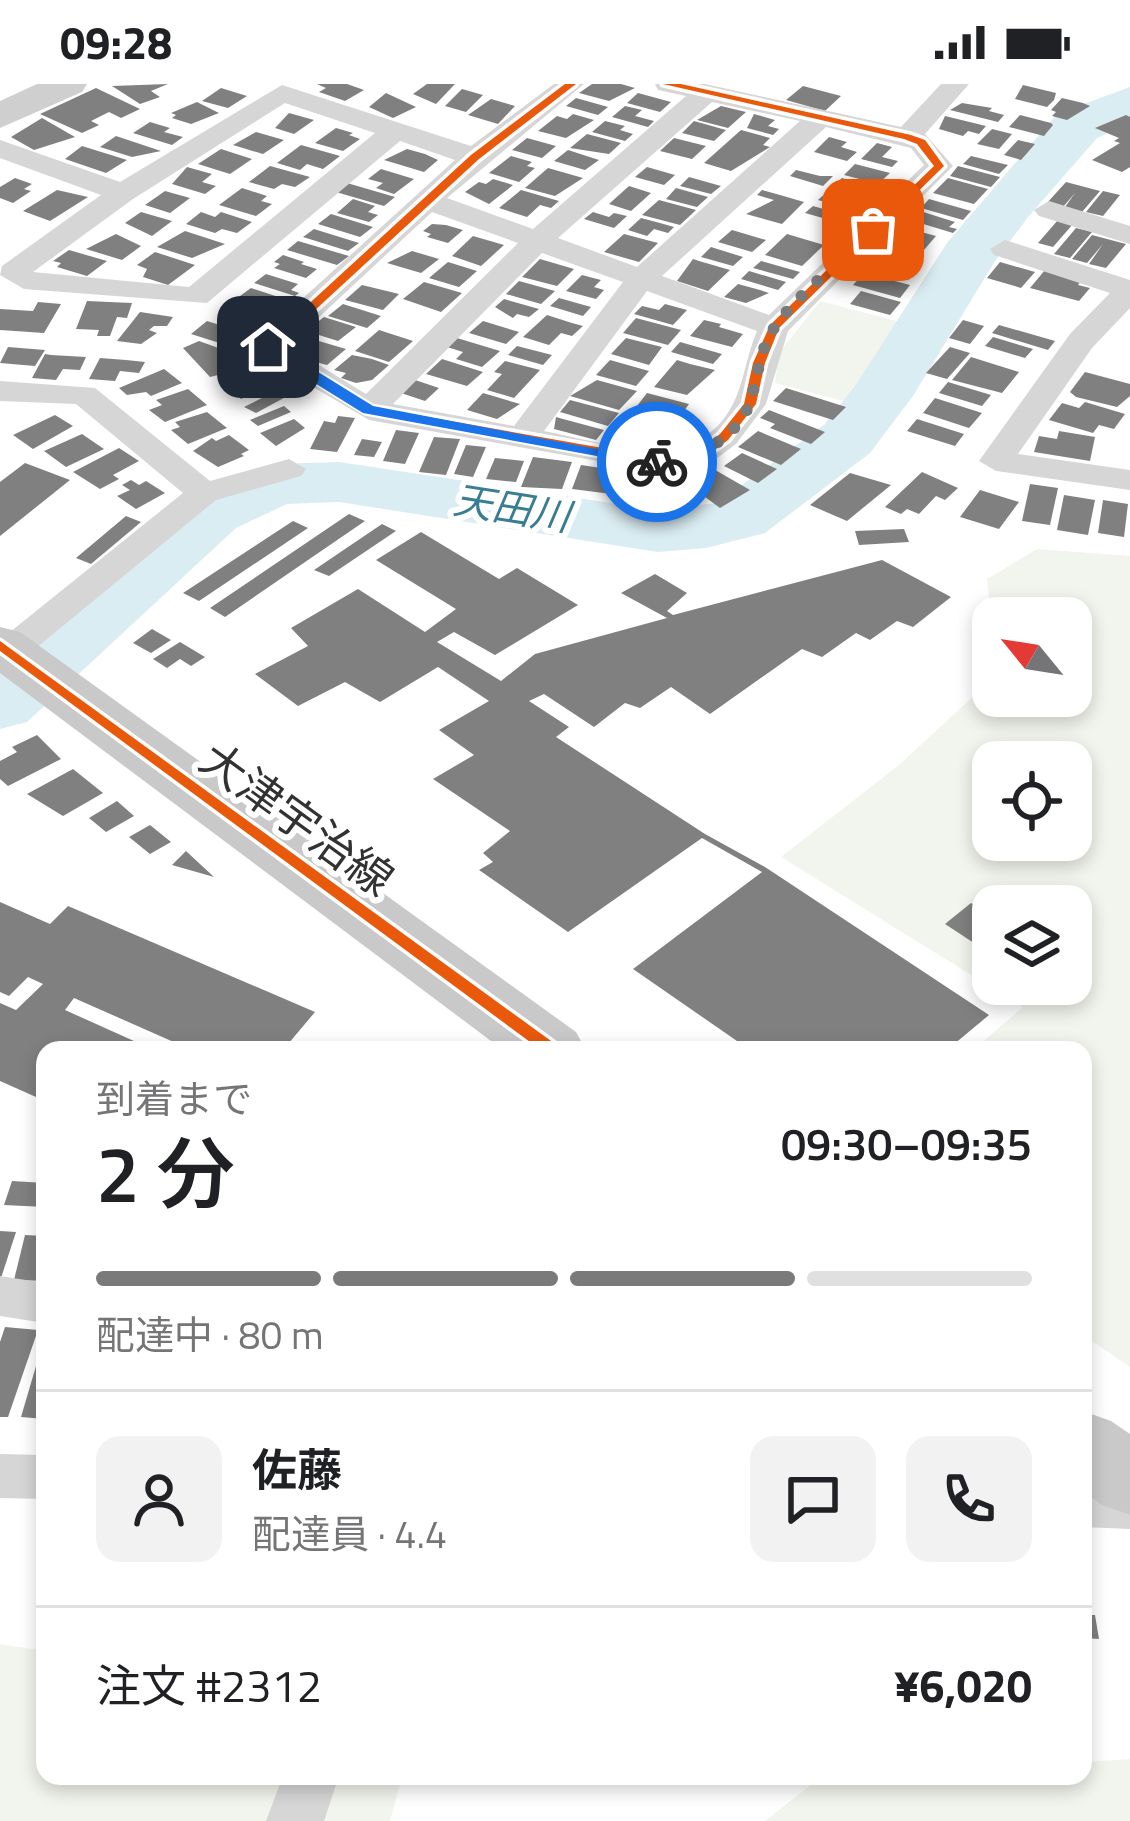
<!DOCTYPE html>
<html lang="ja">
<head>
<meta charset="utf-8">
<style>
	body { margin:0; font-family:"Titillium Web","Noto Sans JP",sans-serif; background:#f2f2f2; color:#202124; height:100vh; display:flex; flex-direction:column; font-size:45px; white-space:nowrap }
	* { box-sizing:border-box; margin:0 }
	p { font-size:39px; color:#757577 }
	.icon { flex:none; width:66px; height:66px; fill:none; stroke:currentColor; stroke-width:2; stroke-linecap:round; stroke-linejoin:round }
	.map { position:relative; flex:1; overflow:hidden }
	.drawer { position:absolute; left:36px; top:957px; width:1056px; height:744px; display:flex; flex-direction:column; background:#fff; border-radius:24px; box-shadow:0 6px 18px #0003 }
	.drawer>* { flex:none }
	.needle { width:78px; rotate:300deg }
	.fabs { position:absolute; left:972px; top:513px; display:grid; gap:24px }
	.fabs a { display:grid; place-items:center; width:120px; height:120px; border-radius:24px; background:#fff; box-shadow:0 6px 18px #0003; font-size:60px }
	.pin { position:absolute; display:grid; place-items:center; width:102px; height:102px; color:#fff; margin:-51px; border-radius:24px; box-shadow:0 6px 18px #0006 }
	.courier { position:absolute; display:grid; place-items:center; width:120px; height:120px; margin:-60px; border:9px solid #1a73e8; border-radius:50%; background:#fff; color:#222; box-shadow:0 3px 15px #0007 }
	.headline em { font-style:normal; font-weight:600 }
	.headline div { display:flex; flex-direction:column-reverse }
	.headline { display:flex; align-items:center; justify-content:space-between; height:204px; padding:0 60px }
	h1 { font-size:78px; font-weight:600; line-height:90px }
	.bar { display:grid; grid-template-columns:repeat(4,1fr); gap:18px 12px; align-content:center; height:144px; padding:0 60px }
	.bar i { height:15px; border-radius:9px; background:#e0e0e0 }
	.bar .on { background:#7a7a7a }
	.bar p { grid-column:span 4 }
	.line { display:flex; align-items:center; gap:30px; padding:0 60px; border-top:3px solid #e0e0e0 }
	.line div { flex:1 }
	.round { display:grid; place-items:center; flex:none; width:126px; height:126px; border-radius:24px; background:#f2f2f2 }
	.status { display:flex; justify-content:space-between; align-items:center; height:84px; padding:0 60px; background:#fff; direction:ltr }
	.status svg { height:33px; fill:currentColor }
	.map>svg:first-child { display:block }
</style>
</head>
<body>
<div class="status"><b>09:28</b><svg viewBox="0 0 49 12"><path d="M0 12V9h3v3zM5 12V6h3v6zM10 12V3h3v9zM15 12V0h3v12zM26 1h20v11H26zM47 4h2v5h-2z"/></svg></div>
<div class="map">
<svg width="1130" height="1737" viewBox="0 0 1130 1737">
	<rect width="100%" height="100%" fill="#fff"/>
	<g fill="#f2f5ed" fill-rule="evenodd">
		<polygon points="820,217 904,239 862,322 775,299 779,269"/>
		<path d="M 1037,465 L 1130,472 L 1130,1283 L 1083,1251 L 1083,966 L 973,966 L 1023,923 L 781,773 L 899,681 L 993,594 L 993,612 L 1071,612 L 1071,534 L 993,534 L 993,555 L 987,495 ZM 993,678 L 1071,678 L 1071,756 L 993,756 ZM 993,822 L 1071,822 L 1071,900 L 993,900 Z"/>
		<polygon points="0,1560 45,1567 45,1692 402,1692 390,1737 0,1737"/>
		<polygon points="1130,1675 1130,1737 765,1737 822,1692 1083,1692 1083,1678"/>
	</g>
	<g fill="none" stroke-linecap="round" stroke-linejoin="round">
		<polygon fill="#daedf2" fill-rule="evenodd" points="1130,3 1130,39 1097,54 1029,132 995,177 913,312 870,369 765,449 706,464 658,468 339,418 287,420 236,444 27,638 0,645 0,580 188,414 275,380 339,378 658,426 717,419 824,341 855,302 947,159 1057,30"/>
	</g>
	<g fill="#808080">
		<polygon points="168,0 151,7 160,13 140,20 112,2"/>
		<polygon points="317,0 347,0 364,6 345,17 319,8 326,4"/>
		<polygon points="427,0 455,0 436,20 413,10"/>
		<polygon points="592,0 621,0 635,4 609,17 579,9"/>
		<polygon points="1023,1 1056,9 1054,16 1047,23 1015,15"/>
		<polygon points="803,2 841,12 825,27 786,16"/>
		<polygon points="96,4 140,25 121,34 109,28 91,37 99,41 82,49 40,30"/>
		<polygon points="221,4 247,12 228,24 202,17"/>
		<polygon points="462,5 483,11 466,28 445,22"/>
		<polygon points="386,9 416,23 393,34 369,23"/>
		<polygon points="638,9 671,18 660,28 627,19"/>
		<polygon points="576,14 608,23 598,31 566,22"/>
		<polygon points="1062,14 1083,19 1090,22 1067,36 1052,32 1056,28 1051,26"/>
		<polygon points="491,15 515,22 498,40 468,31"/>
		<polygon points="197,18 219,29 191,40 172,34 176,31 171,29"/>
		<polygon points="962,19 992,24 989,27 1004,31 998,38 950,26"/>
		<polygon points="625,22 642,26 635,32 654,37 648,43 612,33"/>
		<polygon points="721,22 746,28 728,44 697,36"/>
		<polygon points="289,29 314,36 294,50 275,44"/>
		<polygon points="573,30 594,36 566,54 538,47 557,32 567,35"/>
		<polygon points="754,30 775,36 768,42 779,45 773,51 747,44"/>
		<polygon points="1020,31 1051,39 1053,41 1044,52 1009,43"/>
		<polygon points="1126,31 1130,33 1130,83 1122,88 1092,76 1120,59 1114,57 1119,54 1095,44"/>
		<polygon points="945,32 986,42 979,50 968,47 963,52 939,45"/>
		<polygon points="42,34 75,53 34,66 11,53"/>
		<polygon points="605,37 625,42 620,46 633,50 625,57 592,48"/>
		<polygon points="694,37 726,46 714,57 682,49"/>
		<polygon points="150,38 170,44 164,48 183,53 172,61 133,49"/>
		<polygon points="336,44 353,49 349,51 360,55 343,67 315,59"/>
		<polygon points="992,45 1012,50 999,65 977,60"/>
		<polygon points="741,46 770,54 763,61 770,63 731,87 704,79"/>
		<polygon points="256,48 284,56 263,70 233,61"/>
		<polygon points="587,50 621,59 609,70 570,64"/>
		<polygon points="116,52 161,67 132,73 100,63"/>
		<polygon points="829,53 847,58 841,63 857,68 847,77 814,68"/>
		<polygon points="527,54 556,62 542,74 512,66"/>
		<polygon points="674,54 706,62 692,75 660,67"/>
		<polygon points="1018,56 1035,60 1021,76 1004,71"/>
		<polygon points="877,59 892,63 882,73 898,77 892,83 861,75"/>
		<polygon points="301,61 340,72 323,85 307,80 300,86 277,79"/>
		<polygon points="82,62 127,76 106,89 65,75"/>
		<polygon points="221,65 252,75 230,90 198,80"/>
		<polygon points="407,65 425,70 438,76 424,88 384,76"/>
		<polygon points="568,66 599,76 585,86 554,77"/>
		<polygon points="511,72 532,78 527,82 535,84 519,98 489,89"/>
		<polygon points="971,72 1008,81 999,90 963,80"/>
		<polygon points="855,80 890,89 878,100 844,91"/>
		<polygon points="270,82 310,93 295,103 282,100 274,105 249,98"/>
		<polygon points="958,82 1000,93 991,103 950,92"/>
		<polygon points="187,83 212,90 202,98 216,102 205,110 172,100"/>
		<polygon points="647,83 675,91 664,101 635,93"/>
		<polygon points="548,84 583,94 555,112 525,104"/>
		<polygon points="381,85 414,95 394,110 376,104 383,99 368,95"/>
		<polygon points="796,86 820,92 833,92 823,102 790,92"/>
		<polygon points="689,93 721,102 711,110 680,102"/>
		<polygon points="15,94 32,100 24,105 31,107 13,119 0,114 0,103"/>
		<polygon points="842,94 873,103 883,105 862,114 830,105"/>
		<polygon points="948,94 988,105 974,120 933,109"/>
		<polygon points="493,95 513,101 489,120 465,108 479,98 486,100"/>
		<polygon points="1066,98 1100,107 1082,128 1065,123 1075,109 1063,123 1047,119"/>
		<polygon points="347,99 395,113 384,122 336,108"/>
		<polygon points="629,102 651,109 631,127 609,120"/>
		<polygon points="242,104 267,112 261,117 272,120 256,132 219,121"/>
		<polygon points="676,104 708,113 697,123 666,115"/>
		<polygon points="57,106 88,113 50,137 23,127"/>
		<polygon points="521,106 559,117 551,124 540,121 527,133 499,124"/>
		<polygon points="762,106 780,111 804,118 782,140 746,130 774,116 757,111"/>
		<polygon points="165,107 190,114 170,129 145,121"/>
		<polygon points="1103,107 1120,111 1103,132 1086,128"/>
		<polygon points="827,108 860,117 856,121 867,124 862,129 818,116"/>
		<polygon points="353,115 375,122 368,128 378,131 369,138 337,129"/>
		<polygon points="929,115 971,127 963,136 921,124"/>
		<polygon points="659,116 696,126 680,141 642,131"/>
		<polygon points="813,122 851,133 844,140 805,129"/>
		<polygon points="920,127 955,138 949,143 957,145 953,149 910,136"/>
		<polygon points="141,128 172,137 152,152 125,139"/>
		<polygon points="201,128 215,133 221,128 252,138 237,149 222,145 215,149 186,140"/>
		<polygon points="593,128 609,133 614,129 627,132 614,144 584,135"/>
		<polygon points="331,130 373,143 360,153 318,140"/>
		<polygon points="641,134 660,139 674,143 668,149 654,145 647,152 628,146"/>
		<polygon points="1058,136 1073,140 1053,163 1038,159"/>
		<polygon points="432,140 446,141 463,146 448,159 427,153 431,150 423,147"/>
		<polygon points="1076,144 1092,148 1070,174 1054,170"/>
		<polygon points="314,145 359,159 348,167 303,153"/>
		<polygon points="899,145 910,145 936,152 917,174 882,164"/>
		<polygon points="732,146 766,156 752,168 718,158"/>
		<polygon points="185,147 225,160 192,174 157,163"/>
		<polygon points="116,150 141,162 122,176 86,165"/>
		<polygon points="624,150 658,159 639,178 604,168"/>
		<polygon points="787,150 824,161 802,182 765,171"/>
		<polygon points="1092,151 1126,160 1106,184 1089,180 1103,160 1087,179 1072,175"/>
		<polygon points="473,152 504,161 481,182 452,172"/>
		<polygon points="298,157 349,172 337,181 287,166"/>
		<polygon points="711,163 743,173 733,182 701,173"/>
		<polygon points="69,166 107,177 87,192 57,183 61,179 53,177"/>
		<polygon points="412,167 439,175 421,189 387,179"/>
		<polygon points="155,168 195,181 168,201 143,193 147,185 137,181"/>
		<polygon points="283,171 304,178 301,180 317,185 306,194 274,184 280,180 274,178"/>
		<polygon points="874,173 888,177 892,173 921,181 908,196 863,184"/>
		<polygon points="540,175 574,185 557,202 522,193"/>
		<polygon points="693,175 699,177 730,186 708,207 677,197"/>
		<polygon points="761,177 800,188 793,195 753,184"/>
		<polygon points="448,178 477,187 459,203 429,194"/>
		<polygon points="1000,178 1035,188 1021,204 987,194"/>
		<polygon points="1045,186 1081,197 1078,201 1090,204 1079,217 1030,204"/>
		<polygon points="749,187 786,198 778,206 741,195"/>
		<polygon points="864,189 910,201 900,214 853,201"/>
		<polygon points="266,190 298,200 291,206 299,209 295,212 254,199"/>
		<polygon points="582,191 601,196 594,203 604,206 596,215 566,207"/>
		<polygon points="519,197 555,207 541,220 506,210"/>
		<polygon points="424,198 462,209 441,228 403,215"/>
		<polygon points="738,200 760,206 769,209 746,219 724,213"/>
		<polygon points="362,201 399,210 383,226 345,216"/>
		<polygon points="251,204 291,217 282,224 268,225 236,215"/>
		<polygon points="861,207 901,218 890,231 850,220"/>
		<polygon points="559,214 591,223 583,232 550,222"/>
		<polygon points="504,215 539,225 529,233 517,230 513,234 495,223"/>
		<polygon points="87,217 132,219 127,234 117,233 110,252 97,252 99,246 76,245"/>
		<polygon points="229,217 274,232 258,246 219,233"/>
		<polygon points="38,218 61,220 44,249 0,246 0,225 33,227"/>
		<polygon points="343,220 381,232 367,244 328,232"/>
		<polygon points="665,220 687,226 673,241 634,230 642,222 659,226"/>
		<polygon points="140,228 173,233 167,242 154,242 149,246 157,249 141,260 117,257"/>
		<polygon points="547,231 572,239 583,242 572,252 561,249 549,261 523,253"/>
		<polygon points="324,233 356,243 338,257 306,247"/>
		<polygon points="636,234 681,246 668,261 623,249"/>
		<polygon points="704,236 721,240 719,243 743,250 732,263 690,252"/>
		<polygon points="963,236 984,242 970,260 949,254"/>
		<polygon points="207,237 245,249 229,262 191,250"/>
		<polygon points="483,237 519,248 506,260 469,249"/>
		<polygon points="999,241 1055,257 1048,266 992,249"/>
		<polygon points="379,246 413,257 389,278 355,267"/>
		<polygon points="993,253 1033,265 1025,274 985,262"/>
		<polygon points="457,254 500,267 482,283 456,275 463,268 447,263"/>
		<polygon points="626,254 662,263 649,281 611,270"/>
		<polygon points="312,255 346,265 327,281 308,276 312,272 298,267"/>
		<polygon points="199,257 224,266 233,263 250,283 210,293 183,264"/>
		<polygon points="680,258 722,270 713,280 671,268"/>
		<polygon points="517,262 552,271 543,281 508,271"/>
		<polygon points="8,263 45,266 35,282 0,279"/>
		<polygon points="950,263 970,269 947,295 926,289"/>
		<polygon points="45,270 51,271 86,273 80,286 63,285 56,296 32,294"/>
		<polygon points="352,271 372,275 389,281 372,296 356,299 341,294 346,289 334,286"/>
		<polygon points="971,273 1019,288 1002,309 952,296"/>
		<polygon points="100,274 126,276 145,278 139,289 120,287 115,297 89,295"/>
		<polygon points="442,275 483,288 467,302 426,290"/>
		<polygon points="610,276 649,287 636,302 596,291"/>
		<polygon points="677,276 690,280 715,286 687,311 654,303"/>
		<polygon points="505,277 540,286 514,314 487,306 502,290 494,288"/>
		<polygon points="164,285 182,299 151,312 146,308 127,311 119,304"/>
		<polygon points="266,286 279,299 241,315 226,302"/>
		<polygon points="1085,288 1130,300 1130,312 1117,323 1076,313 1070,308"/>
		<polygon points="412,295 439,304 425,317 398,308"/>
		<polygon points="597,296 637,307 619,326 570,312"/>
		<polygon points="948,298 991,311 982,322 939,309"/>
		<polygon points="284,303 293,309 256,329 244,323"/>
		<polygon points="786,304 846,323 833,336 773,317"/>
		<polygon points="188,305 207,321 165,338 149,326 162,321 156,316"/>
		<polygon points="483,309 520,320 497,335 467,326"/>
		<polygon points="647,309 689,320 658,363 621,353 611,356"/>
		<polygon points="935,314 982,329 969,344 923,329"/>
		<polygon points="570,316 619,329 608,342 560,328"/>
		<polygon points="1085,318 1125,330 1114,345 1099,341 1093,349 1049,336 1062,319 1079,324"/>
		<polygon points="284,322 291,328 258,342 250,336"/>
		<polygon points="769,326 825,348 811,360 770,344 775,340 760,334"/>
		<polygon points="207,328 227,344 188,360 171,346 180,343 175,338"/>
		<polygon points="55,331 73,342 33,365 13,351"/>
		<polygon points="338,332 355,334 337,368 310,365 324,337 335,339"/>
		<polygon points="556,333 563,335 604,346 596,356 554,345"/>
		<polygon points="294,335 305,344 276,362 260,349"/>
		<polygon points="917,335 964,350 955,362 907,347"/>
		<polygon points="396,346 419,349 405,380 383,377"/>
		<polygon points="758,347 801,365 781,381 738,363"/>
		<polygon points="1059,347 1095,353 1090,377 1034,368 1039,352 1057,355"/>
		<polygon points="82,350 104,365 66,383 44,367"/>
		<polygon points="229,351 249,366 241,370 244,372 218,383 193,367 212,354 216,357"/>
		<polygon points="434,353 460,355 446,391 419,388"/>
		<polygon points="362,355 382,358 374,373 354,371"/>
		<polygon points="466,361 486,363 473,393 454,390"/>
		<polygon points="119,364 139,377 113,391 119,395 100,405 73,388"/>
		<polygon points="742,369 777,385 758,399 724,382"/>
		<polygon points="533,373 572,378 562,405 521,403"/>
		<polygon points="495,374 524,377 516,398 486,395"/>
		<polygon points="25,379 70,396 0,452 0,398"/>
		<polygon points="581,381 621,387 617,397 640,400 635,413 572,405"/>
		<polygon points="710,383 750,406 720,424 685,398"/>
		<polygon points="922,388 958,404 945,416 936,412 919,430 907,425 901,430 885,423"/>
		<polygon points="850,389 891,401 847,437 810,421"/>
		<polygon points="131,396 139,401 146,397 165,409 136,425 117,412 130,406 122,401"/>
		<polygon points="1030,400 1058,404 1050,441 1022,437"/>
		<polygon points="980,406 1019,418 999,445 960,433"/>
		<polygon points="1064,411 1095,416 1088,451 1057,446"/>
		<polygon points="1103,416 1128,420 1124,453 1098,449"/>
		<polygon points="349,430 365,437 225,533 210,524"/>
		<polygon points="126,432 141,438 91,480 76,474"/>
		<polygon points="293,437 308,444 199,517 183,509"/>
		<polygon points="382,440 396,447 329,492 314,486"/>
		<polygon points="904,445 909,458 859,461 855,447"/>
		<polygon points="421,448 499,495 517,484 578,521 495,571 454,548 437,558 501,597 535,570 667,534 621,509 655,490 687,509 667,527 673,531 882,476 951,513 913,543 897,537 870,556 856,549 822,573 802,565 710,630 671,603 640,624 625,619 594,643 544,610 529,617 569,643 556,653 705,750 765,783 989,931 947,966 750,966 633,885 762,788 702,754 568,848 479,786 493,778 483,769 510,747 433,695 474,671 439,646 489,617 438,583 380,618 345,598 298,622 255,590 308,562 291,544 358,505 425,548 456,525 376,476"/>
		<polygon points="152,545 171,556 151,569 133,559"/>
		<polygon points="180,558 205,573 191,582 180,575 167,584 153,575"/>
		<polygon points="37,651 61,675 8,702 0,695 0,677 17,668 12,663"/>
		<polygon points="73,685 103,709 63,732 27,710"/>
		<polygon points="117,717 134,732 106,748 89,734"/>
		<polygon points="150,741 171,758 150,770 129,753"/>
		<polygon points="186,767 214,793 172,781"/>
		<polygon points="0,818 50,840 68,822 315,928 283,966 183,966 185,963 74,914 65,926 154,966 45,966 45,1017 0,997 0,919 16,926 43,900 28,893 9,912 0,908"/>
		<polygon points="971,819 993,833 991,862 985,859 980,863 945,840"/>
		<polygon points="12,1097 45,1099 45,1123 4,1121"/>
		<polygon points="0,1147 16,1148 1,1194 0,1194"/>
		<polygon points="25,1151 45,1152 45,1197 14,1196"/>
		<polygon points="5,1243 38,1246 8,1333 0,1333 0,1258"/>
		<polygon points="44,1255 45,1335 21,1333"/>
		<polygon points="1083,1531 1095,1531 1099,1555 1083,1554"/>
	</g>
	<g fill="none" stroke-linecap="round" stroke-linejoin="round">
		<g fill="#d6d6d6" fill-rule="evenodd">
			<path d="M 554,0 L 584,0 L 447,114 L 533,145 L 686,12 L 658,6 L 655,0 L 705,0 L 901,43 L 941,0 L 969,0 L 925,50 L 953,82 L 788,247 L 766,320 L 736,360 L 716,375 L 659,388 L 369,336 L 257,270 L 252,263 L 257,256 L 455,76 L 400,57 L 207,219 L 24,205 L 0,191 L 2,182 L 101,111 L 0,74 L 0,56 L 120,98 L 282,1 L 471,62 ZM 712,18 L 800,37 L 637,183 L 558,154 ZM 285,19 L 375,49 L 189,203 L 33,188 L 133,115 ZM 826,43 L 911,64 L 924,81 L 769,231 L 662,192 ZM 432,128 L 518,159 L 366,310 L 288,262 ZM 542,169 L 623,198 L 514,342 L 393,320 ZM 647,207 L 757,247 C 747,270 744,298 733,320 C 696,393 607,359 544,347 Z"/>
			<polygon points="1049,117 1130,142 1130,160 1039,132 1034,126"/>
			<polygon points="1005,156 1130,196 1130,224 1092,264 1018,370 1130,386 1130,406 996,387 979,377 1070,250 1110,209 994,171 990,165"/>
			<polygon points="0,297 95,304 210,397 289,375 306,385 301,392 216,416 13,583 0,587 0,556 183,409 76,320 0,317"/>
			<polygon points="0,1192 45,1199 45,1239 0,1232"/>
			<polygon points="0,1370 45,1371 45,1415 0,1414"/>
			<polygon points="1083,1397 1130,1399 1130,1445 1083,1443"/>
			<polygon points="283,1692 339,1692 324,1737 266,1737"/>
		</g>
		<polygon fill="#cfcfcf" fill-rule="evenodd" points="37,0 87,0 82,8 0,44 0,17"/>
		<g fill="#c9c9c9" fill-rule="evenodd">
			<polygon points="0,543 20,548 576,948 586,966 503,966 0,589"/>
			<polygon points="1083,1327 1111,1337 1130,1350 1130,1431 1102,1421 1083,1407"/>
		</g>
		<g stroke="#fff" stroke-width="7">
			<g id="cycleway">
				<polygon points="565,0 576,0 479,75 275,263 372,323 659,374 700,365 720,350 744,320 753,279 770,241 934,82 917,60 904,55 663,0 681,0 911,51 925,56 944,82 779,244 765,279 756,320 728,356 708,371 659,382 365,328 264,265 264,261 471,71"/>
				<polygon points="0,557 558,962 560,966 541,966 0,567"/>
			</g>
		</g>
		<use href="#cycleway" fill="#e8590c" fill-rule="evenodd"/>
	</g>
	<polygon fill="#1a73e8" points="263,260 273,260 373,322 665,378 657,383 363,329 263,267"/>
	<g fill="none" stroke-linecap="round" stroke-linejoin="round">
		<path stroke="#7a7a7a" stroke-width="12" stroke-dasharray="0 21.6" d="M 657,378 C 695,376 740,354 751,315 C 758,291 760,265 774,244 C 793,214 846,173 873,146"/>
	</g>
	<g text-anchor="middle" stroke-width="12" stroke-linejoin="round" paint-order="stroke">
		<g font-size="39" font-style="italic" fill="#397d93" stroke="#fff">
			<text transform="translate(512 424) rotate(9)" y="14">天田川</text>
		</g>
		<g font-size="45" fill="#323232" stroke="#fff">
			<text transform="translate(297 735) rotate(36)" y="16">大津宇治線</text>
		</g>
	</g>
</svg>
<div class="fabs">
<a><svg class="needle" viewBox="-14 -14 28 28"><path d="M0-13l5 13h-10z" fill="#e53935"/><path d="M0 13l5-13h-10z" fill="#757577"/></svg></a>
<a><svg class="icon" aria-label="locate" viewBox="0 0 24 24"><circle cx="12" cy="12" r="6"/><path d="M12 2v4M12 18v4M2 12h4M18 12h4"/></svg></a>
<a><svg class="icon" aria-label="layers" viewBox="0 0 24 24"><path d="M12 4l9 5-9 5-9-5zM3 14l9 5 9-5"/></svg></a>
</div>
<div class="pin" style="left:873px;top:146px;background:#ea580c"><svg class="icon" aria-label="bag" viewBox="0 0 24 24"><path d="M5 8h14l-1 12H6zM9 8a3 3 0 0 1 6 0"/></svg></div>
<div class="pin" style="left:268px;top:263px;background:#1f2937"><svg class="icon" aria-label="home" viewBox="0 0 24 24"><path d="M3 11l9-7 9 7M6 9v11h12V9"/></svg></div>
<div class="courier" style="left:657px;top:378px"><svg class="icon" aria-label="bike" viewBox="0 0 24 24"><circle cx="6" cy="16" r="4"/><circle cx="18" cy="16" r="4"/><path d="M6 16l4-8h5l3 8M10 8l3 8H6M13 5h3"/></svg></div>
<section class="drawer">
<div class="headline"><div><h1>2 分</h1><p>到着まで</p></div><em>09:30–09:35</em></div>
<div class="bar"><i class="on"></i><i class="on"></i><i class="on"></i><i></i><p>配達中 · 80 m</p></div>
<div class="line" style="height:216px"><a class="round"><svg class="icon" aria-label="person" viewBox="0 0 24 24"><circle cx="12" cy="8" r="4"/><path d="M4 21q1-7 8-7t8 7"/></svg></a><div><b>佐藤</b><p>配達員 · 4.4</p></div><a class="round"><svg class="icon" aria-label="chat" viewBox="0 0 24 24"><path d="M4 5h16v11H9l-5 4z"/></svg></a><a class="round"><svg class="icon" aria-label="phone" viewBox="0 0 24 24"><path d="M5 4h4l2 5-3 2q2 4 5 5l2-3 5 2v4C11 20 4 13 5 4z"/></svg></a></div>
<div class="line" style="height:156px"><div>注文 #2312</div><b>¥6,020</b></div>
</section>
</div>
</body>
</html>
